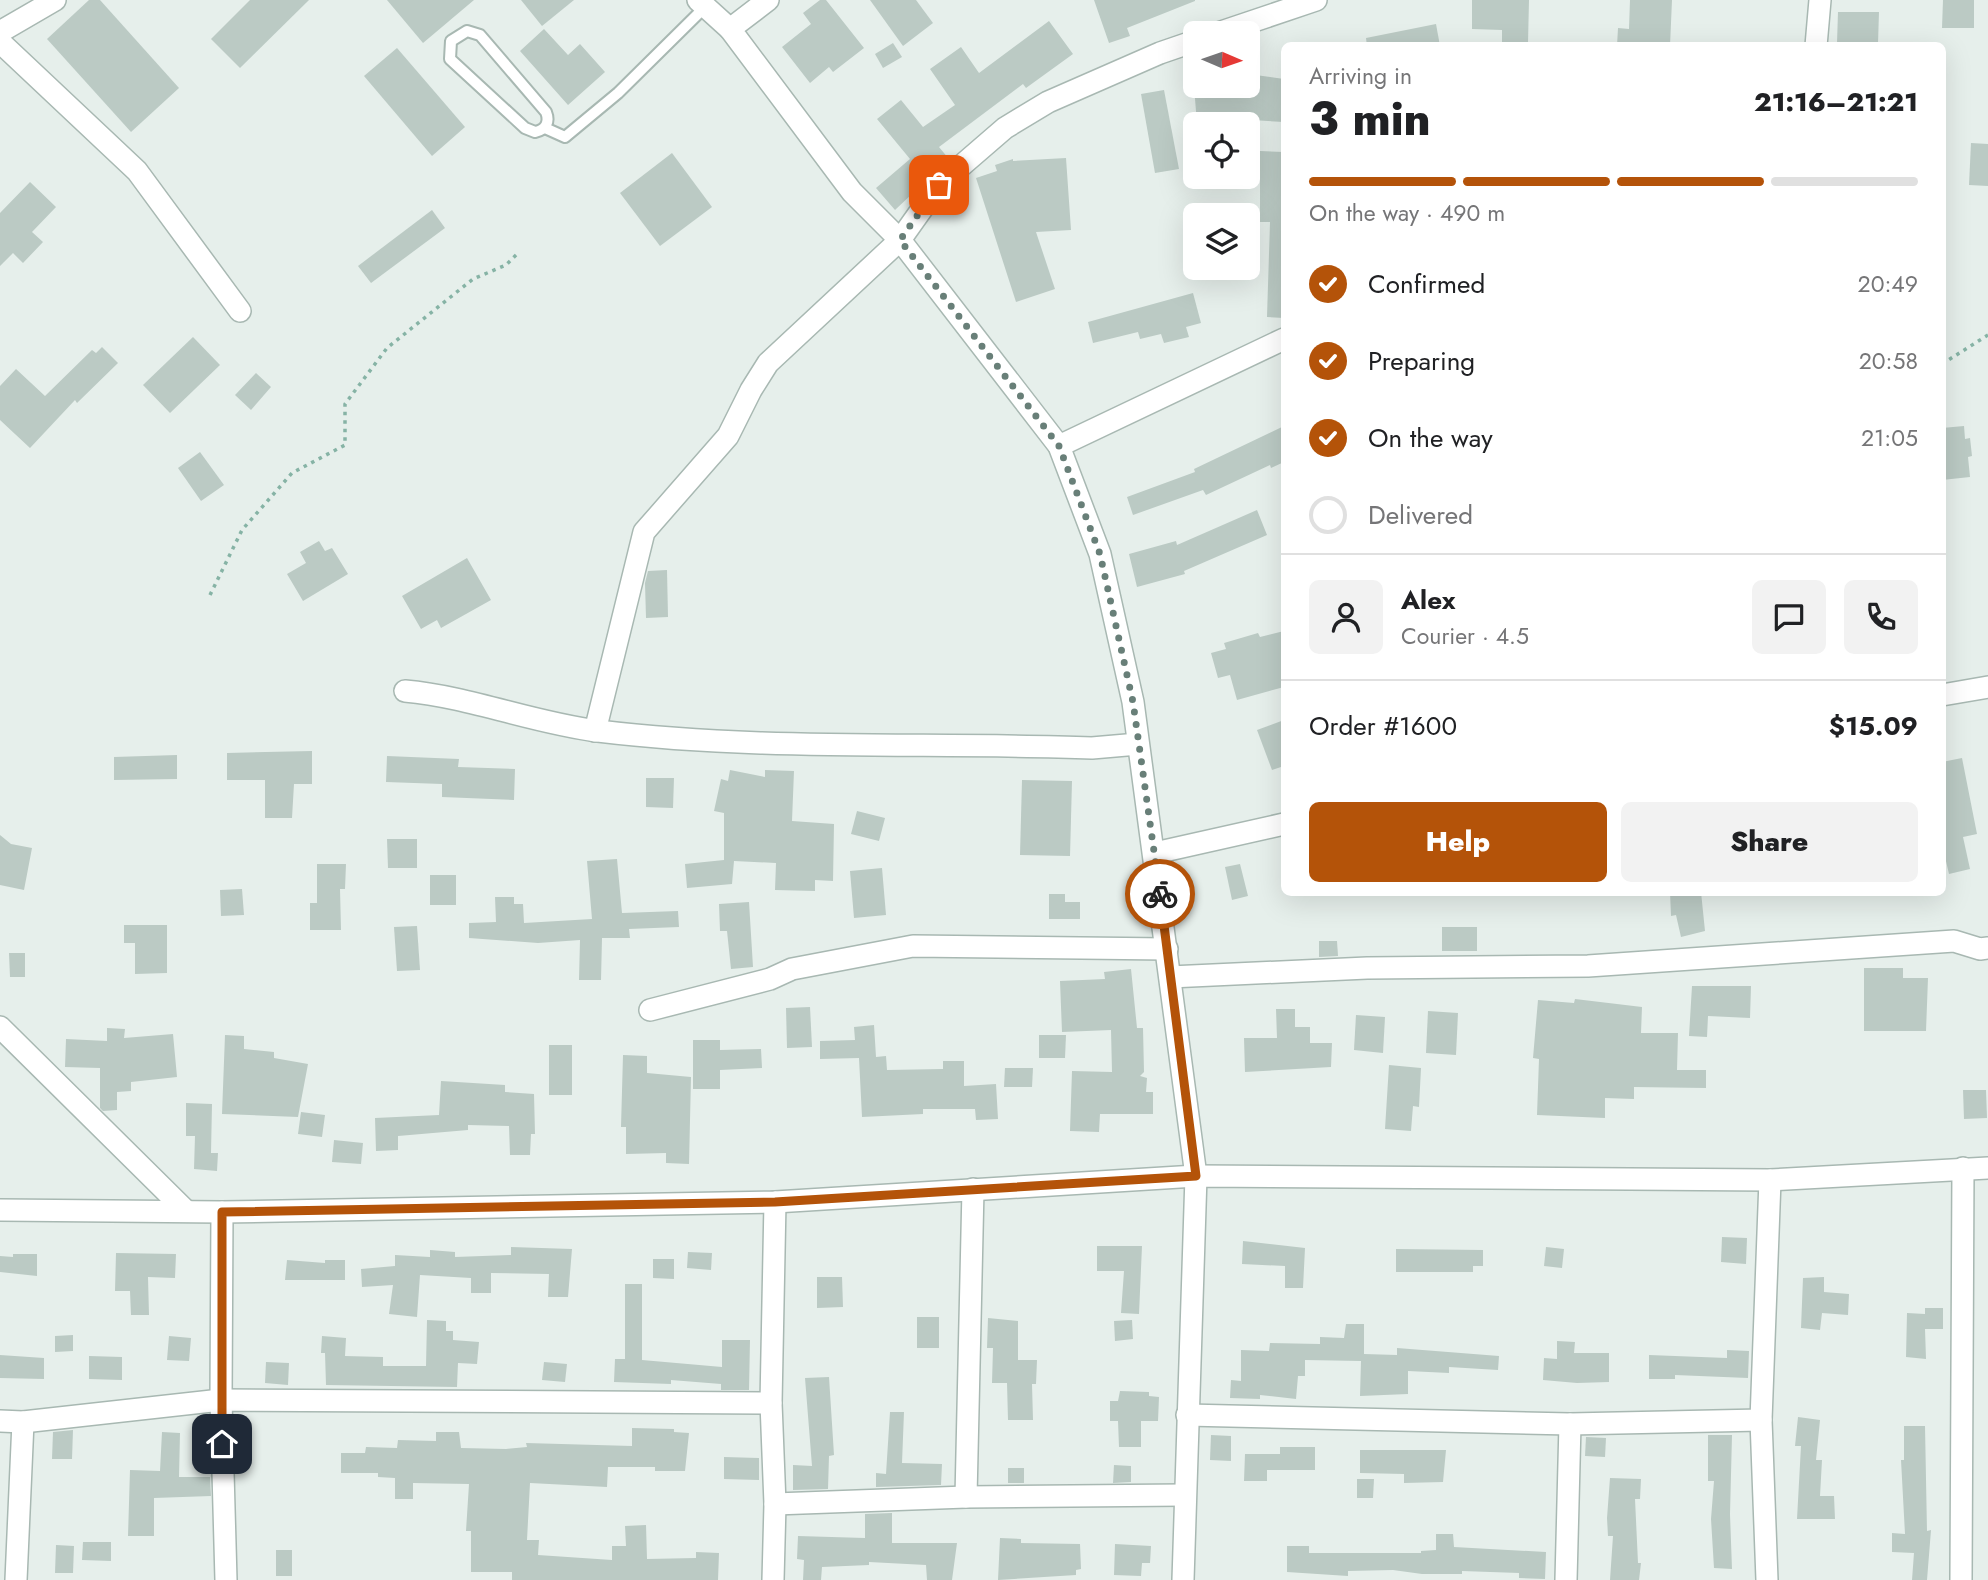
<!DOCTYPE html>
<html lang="en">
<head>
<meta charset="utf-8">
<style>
	body { margin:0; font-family:Jost,sans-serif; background:#f2f2f2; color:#202124; height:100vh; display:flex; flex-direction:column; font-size:26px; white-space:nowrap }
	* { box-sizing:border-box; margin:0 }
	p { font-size:23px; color:#757577 }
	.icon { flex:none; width:38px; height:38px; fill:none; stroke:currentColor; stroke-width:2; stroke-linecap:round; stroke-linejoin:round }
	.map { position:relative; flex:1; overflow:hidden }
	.panel { position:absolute; left:1281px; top:42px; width:665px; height:854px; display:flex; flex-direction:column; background:#fff; border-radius:10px; box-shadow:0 7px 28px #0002 }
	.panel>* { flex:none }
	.needle { width:46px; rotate:92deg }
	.fabs { position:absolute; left:1183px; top:21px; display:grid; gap:14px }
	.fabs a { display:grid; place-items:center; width:77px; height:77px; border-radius:10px; background:#fff; box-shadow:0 7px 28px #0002; font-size:35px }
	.pin { position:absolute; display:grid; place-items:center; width:60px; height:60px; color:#fff; margin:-30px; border-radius:14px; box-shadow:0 4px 10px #0006 }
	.courier { position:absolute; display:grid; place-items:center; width:70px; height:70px; margin:-35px; border:5px solid #b45309; border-radius:50%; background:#fff; color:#222; box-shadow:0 2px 9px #0007 }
	.headline em { font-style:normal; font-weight:800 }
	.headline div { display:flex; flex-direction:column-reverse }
	.headline { display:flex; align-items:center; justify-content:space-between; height:119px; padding:0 28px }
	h1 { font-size:46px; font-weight:800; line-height:52px }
	.bar { display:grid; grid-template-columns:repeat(4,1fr); gap:10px 7px; align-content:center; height:84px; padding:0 28px }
	.bar i { height:9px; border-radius:5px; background:#e0e0e0 }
	.bar .active { background:#b45309 }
	.bar p { grid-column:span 4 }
	.line { display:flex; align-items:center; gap:18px; padding:0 28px; border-top:2px solid #e0e0e0 }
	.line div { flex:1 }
	.round { display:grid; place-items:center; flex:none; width:74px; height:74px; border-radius:10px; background:#f2f2f2 }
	ol { padding:0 28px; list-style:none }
	li { display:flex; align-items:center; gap:21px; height:77px }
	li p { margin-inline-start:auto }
	li .icon { padding:7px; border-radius:50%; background:#b45309; color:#fff; stroke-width:4 }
	li:last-child { color:#757577 }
	li i { width:38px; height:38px; border:4px solid #e0e0e0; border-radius:50% }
	.primary-button { display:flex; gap:14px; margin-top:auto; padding:14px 28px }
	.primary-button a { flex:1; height:80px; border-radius:10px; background:#b45309; color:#fff; font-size:28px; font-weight:800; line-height:80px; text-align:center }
	.primary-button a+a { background:#f2f2f2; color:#202124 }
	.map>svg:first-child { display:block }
</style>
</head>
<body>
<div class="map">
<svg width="1988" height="1580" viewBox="0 0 1988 1580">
	<rect width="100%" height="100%" fill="#e6efeb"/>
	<g fill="#bbcac4">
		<polygon points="89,0 100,0 179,88 131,132 47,39"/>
		<polygon points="250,0 309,0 240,68 211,39"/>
		<polygon points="387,0 474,0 423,43"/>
		<polygon points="521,0 574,0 542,26"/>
		<polygon points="820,0 826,0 864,48 833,72 829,67 810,83 782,47 811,24 803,13"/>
		<polygon points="870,0 916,0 933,23 903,46"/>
		<polygon points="1094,0 1195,0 1195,1 1127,28 1130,36 1109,43"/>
		<polygon points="1472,0 1529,0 1528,43 1502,43 1502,30 1472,29"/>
		<polygon points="1630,0 1672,0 1670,46 1617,46 1618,28 1629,29"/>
		<polygon points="1943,0 1974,0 1974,28 1942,28"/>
		<polygon points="1838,12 1879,12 1878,43 1837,43"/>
		<polygon points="1049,21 1073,54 1026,88 1023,84 939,147 949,159 895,210 876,188 910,159 877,119 901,100 923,127 955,105 930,69 961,47 979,73"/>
		<polygon points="1436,24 1440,46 1367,46 1366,38"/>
		<polygon points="544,29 568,55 580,44 605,72 568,105 520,51"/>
		<polygon points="893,43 902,57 883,68 875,54"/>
		<polygon points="397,48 465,127 432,156 364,76"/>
		<polygon points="1248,74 1284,79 1284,122 1235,119 1235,124 1197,124 1194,86 1248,86"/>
		<polygon points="1164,90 1179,169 1155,173 1141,94"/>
		<polygon points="1971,143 1988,144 1988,186 1969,185"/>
		<polygon points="1260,151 1284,152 1284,318 1267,317 1270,222 1260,222"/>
		<polygon points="672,153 712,207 660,246 620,193"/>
		<polygon points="1066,158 1071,230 1036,232 1055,289 1016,302 976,178 997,171 995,165 1013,159 1013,161"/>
		<polygon points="30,182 56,207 32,232 43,242 23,263 13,253 0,266 0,213"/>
		<polygon points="432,210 445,228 371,283 358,266"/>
		<polygon points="1193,293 1201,323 1186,327 1189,337 1164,343 1161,334 1140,339 1138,332 1093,343 1088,322"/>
		<polygon points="193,337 220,365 170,413 143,385"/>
		<polygon points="102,347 118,363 77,403 75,400 30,448 0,420 0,386 16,369 45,396 92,350 96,353"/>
		<polygon points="256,373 271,387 251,410 235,395"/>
		<polygon points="1284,426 1284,462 1271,468 1270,465 1206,495 1203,490 1133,515 1127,497 1195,472 1194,469"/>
		<polygon points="1964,426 1965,439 1970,438 1972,456 1968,457 1970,477 1942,480 1942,428"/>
		<polygon points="200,452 224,485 201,501 178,468"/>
		<polygon points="1257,510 1267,535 1184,571 1185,574 1137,587 1129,554 1176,541 1177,545"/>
		<polygon points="319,541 325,551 332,548 348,574 303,601 287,574 306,563 300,552"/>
		<polygon points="467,558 491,600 441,628 437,620 421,629 402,596"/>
		<polygon points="667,570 668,617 646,618 645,583 648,571"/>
		<polygon points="1284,631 1284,687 1237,700 1230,675 1218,678 1211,653 1226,649 1224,643 1258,633 1260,637"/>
		<polygon points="1284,720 1284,766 1272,770 1257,730"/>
		<polygon points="312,751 312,784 294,784 292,818 265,818 265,780 227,780 227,753"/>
		<polygon points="177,755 177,779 114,780 114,757"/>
		<polygon points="387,756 459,759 458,767 515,769 514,800 442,797 442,784 386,782"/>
		<polygon points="1962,758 1977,834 1963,837 1970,869 1949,874 1942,844 1942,762"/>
		<polygon points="730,770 765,777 765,770 794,771 792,821 834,824 833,881 815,880 815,891 775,890 776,863 734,861 732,884 687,888 685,864 724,860 724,813 714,811 721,779 728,781"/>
		<polygon points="646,778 674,778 673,808 646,807"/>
		<polygon points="1022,780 1072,781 1070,856 1020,855"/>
		<polygon points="857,811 885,818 879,841 851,834"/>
		<polygon points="0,835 11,844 32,848 24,890 0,885"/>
		<polygon points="387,839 417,839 417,868 388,868"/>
		<polygon points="617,859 622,913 678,911 679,927 629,929 630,938 602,938 601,980 579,980 580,940 538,943 469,938 469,923 496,922 495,897 514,897 514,904 523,904 524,923 592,919 587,861"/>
		<polygon points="317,864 346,864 345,889 340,889 341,930 310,930 310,903 317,903"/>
		<polygon points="1240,864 1248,896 1232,900 1225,867"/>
		<polygon points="882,868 886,915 854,918 850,871"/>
		<rect x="430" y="875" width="26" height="30"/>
		<polygon points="242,889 244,915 221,916 220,890"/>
		<polygon points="1670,892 1701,892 1705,931 1681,937 1676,915 1671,916"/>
		<polygon points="1049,894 1065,894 1065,902 1080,902 1080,919 1049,919"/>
		<polygon points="749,902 753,967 731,969 727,931 720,931 719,904"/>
		<polygon points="124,925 167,925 167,973 135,974 135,943 124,943"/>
		<polygon points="417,926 420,970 397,971 394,927"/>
		<rect x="1442" y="927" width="35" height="24"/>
		<polygon points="1319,941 1337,941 1338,956 1319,957"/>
		<polygon points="9,953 25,953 25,977 10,977"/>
		<polygon points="1864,968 1903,968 1903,978 1928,978 1926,1031 1864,1031"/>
		<polygon points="1131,969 1137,1028 1143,1028 1144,1072 1140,1076 1147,1078 1146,1092 1153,1092 1153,1114 1100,1114 1099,1132 1070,1131 1072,1071 1112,1072 1111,1030 1062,1032 1060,981 1105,979 1104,972"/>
		<polygon points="1692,986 1751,986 1750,1018 1708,1016 1707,1037 1689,1036"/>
		<polygon points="1575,999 1642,1007 1641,1033 1678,1033 1677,1070 1706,1070 1706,1088 1634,1087 1634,1099 1605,1098 1605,1118 1537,1115 1539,1059 1533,1058 1538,1000 1574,1003"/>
		<polygon points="810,1007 812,1047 787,1048 786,1008"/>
		<polygon points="1276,1009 1295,1009 1295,1027 1310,1027 1310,1043 1332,1043 1331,1067 1245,1072 1244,1038 1277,1038"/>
		<polygon points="1428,1011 1458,1013 1456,1055 1426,1053"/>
		<polygon points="1356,1015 1385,1017 1383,1053 1354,1050"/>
		<polygon points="874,1025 876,1057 886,1056 887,1070 943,1069 943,1061 964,1061 964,1086 996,1084 998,1119 976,1120 975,1109 923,1109 923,1114 862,1117 859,1058 820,1059 820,1041 855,1040 854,1027"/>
		<polygon points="107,1028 125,1029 124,1038 173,1034 177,1077 131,1082 131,1091 117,1092 117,1110 103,1111 100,1108 100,1068 65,1067 66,1039 107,1041"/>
		<polygon points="225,1035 244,1036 244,1049 274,1052 274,1058 308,1064 298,1117 222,1114"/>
		<polygon points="1039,1035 1066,1035 1065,1058 1039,1058"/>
		<polygon points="693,1040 720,1040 720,1050 761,1049 762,1068 720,1070 720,1089 693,1089"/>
		<rect x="549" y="1045" width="23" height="50"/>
		<polygon points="623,1055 647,1056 647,1073 691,1077 689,1164 666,1163 666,1153 626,1154 626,1127 621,1127"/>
		<polygon points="1389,1065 1421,1068 1419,1107 1413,1106 1411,1131 1385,1129"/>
		<polygon points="1005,1068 1033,1068 1032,1087 1004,1087"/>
		<polygon points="441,1081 505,1085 505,1092 534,1094 535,1134 531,1134 530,1155 510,1155 509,1126 468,1125 468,1130 398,1136 398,1150 376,1151 375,1118 439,1115"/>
		<polygon points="1963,1090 1986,1090 1987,1118 1964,1119"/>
		<polygon points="186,1103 212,1104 211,1153 218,1153 217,1171 194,1169 195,1136 186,1136"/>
		<polygon points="301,1112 325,1115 322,1137 298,1134"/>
		<polygon points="334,1140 363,1143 361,1164 332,1162"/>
		<polygon points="1722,1237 1747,1238 1746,1264 1721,1262"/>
		<polygon points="1243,1241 1305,1248 1303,1288 1285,1288 1285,1266 1242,1264"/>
		<polygon points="1097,1246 1142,1246 1139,1314 1121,1313 1124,1271 1097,1271"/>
		<polygon points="511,1247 572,1249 568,1297 548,1297 549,1274 491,1273 491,1293 471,1293 471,1278 420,1275 417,1317 389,1314 393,1285 362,1287 361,1269 395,1266 395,1255 430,1257 430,1250 455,1252 455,1257 511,1255"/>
		<polygon points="1546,1247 1564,1249 1562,1268 1544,1266"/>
		<polygon points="1396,1249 1483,1250 1483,1266 1473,1266 1473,1272 1396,1272"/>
		<polygon points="688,1252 712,1253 711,1270 687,1268"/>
		<polygon points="116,1253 176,1254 175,1278 148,1277 149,1315 131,1315 130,1291 115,1291"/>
		<polygon points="13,1254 37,1254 37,1276 0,1272 0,1256 13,1257"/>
		<polygon points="653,1259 674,1259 674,1279 653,1278"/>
		<polygon points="287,1260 325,1263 325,1260 345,1260 345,1280 285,1280"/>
		<polygon points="817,1277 842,1277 843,1307 817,1308"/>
		<polygon points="1824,1277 1824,1292 1849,1294 1848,1315 1822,1313 1820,1330 1801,1328 1803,1278"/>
		<polygon points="625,1284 642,1284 642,1360 722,1367 722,1340 750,1340 749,1390 721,1390 721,1384 671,1380 671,1384 614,1382 615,1359 625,1359"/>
		<polygon points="1925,1308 1943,1308 1943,1329 1925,1329 1926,1359 1906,1357 1907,1313 1925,1314"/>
		<rect x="917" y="1317" width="22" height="31"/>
		<polygon points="988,1318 1018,1321 1018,1360 1037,1360 1036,1384 1032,1384 1033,1420 1008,1420 1007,1383 992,1383 993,1348 987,1348"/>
		<polygon points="427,1320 446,1321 446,1331 453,1331 453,1340 479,1342 477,1364 458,1363 457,1387 326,1385 325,1353 321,1353 322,1336 346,1338 345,1356 383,1357 383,1366 426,1366"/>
		<polygon points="1132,1320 1133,1339 1115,1341 1114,1321"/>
		<polygon points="1346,1324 1364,1324 1364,1354 1397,1355 1397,1348 1499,1356 1498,1370 1449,1367 1449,1373 1408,1371 1408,1394 1360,1396 1361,1361 1305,1360 1305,1376 1298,1376 1296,1399 1260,1395 1260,1399 1230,1398 1231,1380 1241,1381 1241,1350 1269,1351 1270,1343 1320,1344 1320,1337 1344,1338"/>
		<polygon points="73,1335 73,1351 55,1352 55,1336"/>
		<polygon points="169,1336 191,1338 189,1361 167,1360"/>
		<polygon points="1557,1341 1575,1342 1574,1353 1609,1353 1609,1382 1577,1383 1543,1380 1544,1358 1557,1359"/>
		<polygon points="1727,1350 1749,1351 1748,1378 1675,1375 1675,1379 1649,1379 1649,1355 1727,1358"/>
		<polygon points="0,1355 44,1358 44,1379 0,1378"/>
		<polygon points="89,1356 122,1357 122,1380 89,1379"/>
		<polygon points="266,1362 289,1363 288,1385 265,1383"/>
		<polygon points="544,1362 567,1364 565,1382 542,1380"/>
		<polygon points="829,1377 834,1455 829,1456 828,1489 793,1490 793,1465 812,1466 805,1378"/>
		<polygon points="1120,1391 1149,1392 1149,1396 1159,1397 1158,1421 1141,1421 1141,1447 1119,1447 1118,1421 1110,1421 1110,1401 1118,1401"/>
		<polygon points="890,1412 904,1412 902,1463 942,1464 941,1485 876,1487 876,1473 886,1474"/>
		<polygon points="1798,1417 1820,1420 1816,1460 1822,1460 1820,1496 1834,1496 1835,1519 1797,1519 1801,1446 1795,1446"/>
		<polygon points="1904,1426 1925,1426 1927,1531 1931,1530 1927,1580 1912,1580 1914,1553 1892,1552 1892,1533 1905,1534 1901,1460 1904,1460"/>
		<polygon points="632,1428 674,1429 674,1432 689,1433 685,1471 655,1471 655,1467 608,1467 607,1487 530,1483 527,1540 539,1540 538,1555 612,1560 612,1546 626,1546 625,1526 646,1525 647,1559 696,1558 696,1552 719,1553 718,1580 512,1580 512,1572 471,1572 471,1531 466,1531 469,1484 413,1483 413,1499 395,1499 395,1478 378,1477 378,1473 341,1473 341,1453 365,1453 366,1447 397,1448 398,1440 436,1441 436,1432 459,1432 461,1448 506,1449 527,1447 526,1443 632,1446"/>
		<polygon points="73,1430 72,1459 52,1459 53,1432"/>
		<polygon points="162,1432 180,1433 179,1477 210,1477 211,1496 154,1498 154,1536 128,1536 130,1470 160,1471"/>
		<polygon points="1211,1435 1231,1436 1231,1461 1210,1460"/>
		<polygon points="1708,1435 1732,1435 1730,1514 1732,1569 1714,1568 1711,1519 1714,1481 1708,1481"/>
		<polygon points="1586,1437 1606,1438 1605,1457 1585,1456"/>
		<polygon points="1280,1447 1315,1447 1315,1470 1267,1470 1267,1481 1244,1481 1245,1454 1280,1454"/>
		<polygon points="1360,1450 1446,1450 1443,1482 1404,1483 1404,1474 1360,1473"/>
		<polygon points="724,1457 759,1458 759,1480 724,1479"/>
		<polygon points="1114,1465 1131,1466 1131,1482 1113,1483"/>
		<rect x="1008" y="1468" width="16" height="15"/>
		<polygon points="1610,1478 1641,1479 1640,1499 1635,1499 1638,1563 1641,1563 1639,1580 1610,1580 1613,1536 1608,1536 1607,1518"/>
		<polygon points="1357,1479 1374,1479 1373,1498 1357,1498"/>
		<polygon points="892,1513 892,1543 957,1543 952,1580 927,1580 926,1565 869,1562 869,1565 822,1567 821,1580 803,1580 804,1560 797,1559 798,1536 865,1538 865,1514"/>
		<polygon points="1436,1534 1453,1534 1454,1547 1546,1552 1545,1579 1519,1578 1519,1573 1462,1571 1462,1574 1422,1574 1393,1570 1348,1571 1348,1576 1287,1572 1287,1546 1309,1546 1309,1553 1421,1553 1421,1551 1436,1550"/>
		<polygon points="1000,1538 1021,1539 1021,1543 1080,1544 1081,1569 1076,1570 1076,1575 998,1580"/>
		<polygon points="83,1542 111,1542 111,1561 82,1560"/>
		<polygon points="1115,1544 1151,1546 1150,1563 1142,1563 1141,1576 1114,1575"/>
		<polygon points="56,1545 74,1546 73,1573 55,1573"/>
		<rect x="276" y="1550" width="16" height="26"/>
	</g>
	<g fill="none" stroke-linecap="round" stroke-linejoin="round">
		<g stroke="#a8b8b2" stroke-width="14">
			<g id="lane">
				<path d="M 467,31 L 480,35 L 546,112 C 550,122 546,130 535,132 L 525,128 L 450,59 L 451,41 Z"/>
				<polyline points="545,128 565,137 618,93 704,8"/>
			</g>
		</g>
		<g stroke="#a8b8b2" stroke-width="24">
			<g id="street">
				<polyline points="698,0 730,29"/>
				<polyline points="768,0 730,29 852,192 900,240 1059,446 1100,554 1133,702 1196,1176 1183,1580"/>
				<polyline points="0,32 55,0"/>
				<polyline points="1218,33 1316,0"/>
				<polyline points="0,42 137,171 240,311"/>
				<polyline points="1816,46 1820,0"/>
				<polyline points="1059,446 1284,339"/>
				<path d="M 405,691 C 471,697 533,723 598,731 C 762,751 927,742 1092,748 L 1138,744"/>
				<polyline points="1942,695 1988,687"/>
				<polyline points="595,731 644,532 728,436 751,390 768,363 900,240 939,185 1005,128 1048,102 1160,53 1195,41"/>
				<polyline points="1155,853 1284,824"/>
				<polyline points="1170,977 1367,968 1588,966 1954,941 1980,949 1988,948"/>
				<polyline points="650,1010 770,979 792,969 913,946 1167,949"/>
				<polyline points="0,1027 185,1210"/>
				<polyline points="0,1210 222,1212 775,1202 1196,1176 1770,1180 1988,1168"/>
				<polyline points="222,1212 221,1400 226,1580"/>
				<polyline points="1187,1415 1570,1424 1761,1420 1770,1180"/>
				<polyline points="1761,1420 1767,1580"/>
				<polyline points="0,1421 23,1422 221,1400 771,1403"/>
				<polyline points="966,1497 973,1189"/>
				<polyline points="775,1504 966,1497 1184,1495"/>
				<polyline points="16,1580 23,1422"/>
				<polyline points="773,1580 775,1504 771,1403 775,1202"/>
				<polyline points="1566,1580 1570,1424"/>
				<polyline points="1961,1580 1963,1168"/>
			</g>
		</g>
		<g stroke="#86b3a5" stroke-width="3.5" stroke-dasharray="3.5 5" stroke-linecap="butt">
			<polyline points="1942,364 1988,335"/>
			<polyline points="210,595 242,530 292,473 345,445 345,404 387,348 473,279 506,265 517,254"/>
		</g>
		<use href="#lane" stroke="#fff" stroke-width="10"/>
		<use href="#street" stroke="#fff" stroke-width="21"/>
	</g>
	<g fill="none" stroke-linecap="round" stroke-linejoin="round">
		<polyline stroke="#687f78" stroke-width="7" stroke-dasharray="0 12.6" points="939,185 900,240 1059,446 1100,554 1133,702 1160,894"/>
		<polyline stroke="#b45309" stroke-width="9" points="222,1444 222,1212 775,1202 1196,1176 1160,894"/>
	</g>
</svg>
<div class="fabs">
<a><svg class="needle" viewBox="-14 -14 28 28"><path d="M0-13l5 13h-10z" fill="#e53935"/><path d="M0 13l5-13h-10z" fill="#757577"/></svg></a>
<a><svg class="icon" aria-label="locate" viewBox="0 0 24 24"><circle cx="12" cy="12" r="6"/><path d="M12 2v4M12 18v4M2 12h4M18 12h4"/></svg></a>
<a><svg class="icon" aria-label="layers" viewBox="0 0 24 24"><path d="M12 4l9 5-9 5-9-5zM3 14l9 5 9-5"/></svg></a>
</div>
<div class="pin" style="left:939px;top:185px;background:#ea580c"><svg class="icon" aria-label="bag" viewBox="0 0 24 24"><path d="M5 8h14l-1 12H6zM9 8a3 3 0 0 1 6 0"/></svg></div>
<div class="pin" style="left:222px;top:1444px;background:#1f2937"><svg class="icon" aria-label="home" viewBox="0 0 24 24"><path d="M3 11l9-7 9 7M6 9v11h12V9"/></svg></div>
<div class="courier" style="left:1160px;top:894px"><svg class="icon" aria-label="bike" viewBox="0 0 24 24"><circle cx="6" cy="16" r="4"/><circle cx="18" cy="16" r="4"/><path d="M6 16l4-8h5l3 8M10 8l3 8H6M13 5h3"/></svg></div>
<section class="panel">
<div class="headline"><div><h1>3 min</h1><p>Arriving in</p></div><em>21:16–21:21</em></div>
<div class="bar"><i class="active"></i><i class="active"></i><i class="active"></i><i></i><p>On the way · 490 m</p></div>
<ol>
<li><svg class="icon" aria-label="check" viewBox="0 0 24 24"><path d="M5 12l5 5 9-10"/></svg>Confirmed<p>20:49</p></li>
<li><svg class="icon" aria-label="check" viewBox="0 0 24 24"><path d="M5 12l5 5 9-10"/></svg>Preparing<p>20:58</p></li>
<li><svg class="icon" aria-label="check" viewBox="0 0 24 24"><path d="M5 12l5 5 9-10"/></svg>On the way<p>21:05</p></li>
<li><i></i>Delivered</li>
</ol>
<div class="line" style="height:126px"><a class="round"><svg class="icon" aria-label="person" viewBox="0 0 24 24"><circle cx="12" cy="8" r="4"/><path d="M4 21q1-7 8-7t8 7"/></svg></a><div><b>Alex</b><p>Courier · 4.5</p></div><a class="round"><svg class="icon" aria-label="chat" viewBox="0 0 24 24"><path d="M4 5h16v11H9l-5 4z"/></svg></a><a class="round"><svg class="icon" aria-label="phone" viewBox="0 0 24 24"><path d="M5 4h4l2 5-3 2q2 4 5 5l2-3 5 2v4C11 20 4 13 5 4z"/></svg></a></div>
<div class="line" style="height:91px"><div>Order #1600</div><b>$15.09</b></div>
<div class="primary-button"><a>Help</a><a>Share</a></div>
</section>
</div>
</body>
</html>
